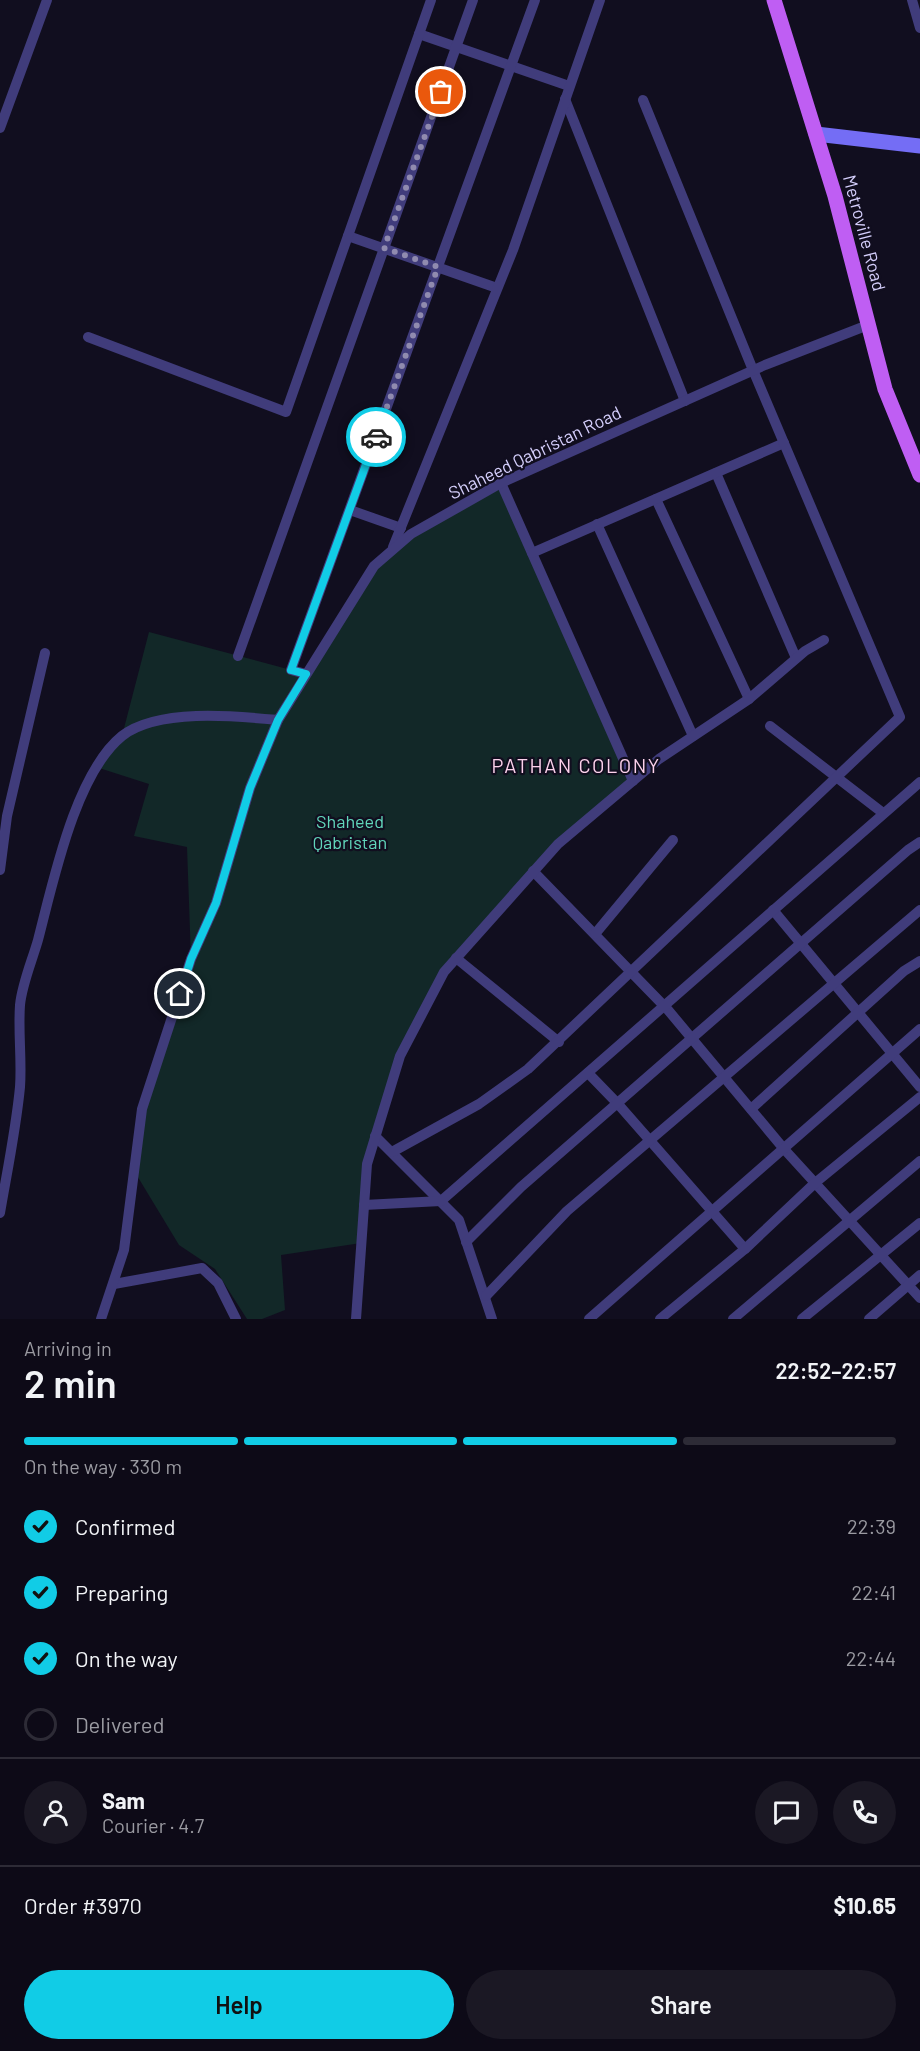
<!DOCTYPE html>
<html lang="en">
<head>
<meta charset="utf-8">
<style>
	body { margin:0; font-family:Barlow,sans-serif; background:#1b1824; color:#f1f3f6; height:100vh; display:flex; flex-direction:column; font-size:22px; white-space:nowrap }
	* { box-sizing:border-box; margin:0 }
	p { font-size:20px; color:#9a9aa1 }
	.icon { flex:none; width:33px; height:33px; fill:none; stroke:currentColor; stroke-width:2; stroke-linecap:round; stroke-linejoin:round }
	.map { position:relative; height:1319px; overflow:hidden }
	.sheet { display:flex; flex-direction:column; background:#0d0a17; flex:1 }
	.sheet>* { flex:none }
	.pin { position:absolute; display:grid; place-items:center; width:51px; height:51px; color:#fff; margin:-26px; border:3px solid #fff; border-radius:50%; box-shadow:0 2px 6px #0007 }
	.courier { position:absolute; display:grid; place-items:center; width:60px; height:60px; margin:-30px; border:4px solid #11cce6; border-radius:50%; background:#fff; color:#222; box-shadow:0 2px 8px #0007 }
	.head em { font-style:normal; font-weight:600 }
	.head div { display:flex; flex-direction:column-reverse }
	.head { display:flex; align-items:center; justify-content:space-between; height:102px; padding:0 24px }
	h1 { font-size:39px; font-weight:600; line-height:45px }
	.bar { display:grid; grid-template-columns:repeat(4,1fr); gap:9px 6px; align-content:center; height:72px; padding:0 24px }
	.bar i { height:8px; border-radius:4px; background:#2d2b36 }
	.bar .current { background:#11cce6 }
	.bar p { grid-column:span 4 }
	.line { display:flex; align-items:center; gap:15px; padding:0 24px; border-top:2px solid #2d2b36 }
	.line div { flex:1 }
	.round { display:grid; place-items:center; flex:none; width:63px; height:63px; border-radius:32px; background:#1b1824 }
	ol { padding:0 24px; list-style:none }
	li { display:flex; align-items:center; gap:18px; height:66px }
	li p { margin-inline-start:auto }
	li .icon { padding:6px; border-radius:50%; background:#11cce6; color:#111; stroke-width:4 }
	li:last-child { color:#9a9aa1 }
	li i { width:33px; height:33px; border:3px solid #2d2b36; border-radius:50% }
	.primary-button { display:flex; gap:12px; margin-top:auto; padding:12px 24px }
	.primary-button a { flex:1; height:69px; border-radius:36px; background:#11cce6; color:#111; font-size:24px; font-weight:600; line-height:69px; text-align:center }
	.primary-button a+a { background:#1b1824; color:#f1f3f6 }
	.map>svg:first-child { display:block }
</style>
</head>
<body>
<div class="map">
<svg width="920" height="1319" viewBox="0 0 920 1319">
	<rect width="100%" height="100%" fill="#110e1f"/>
	<polygon fill="#122828" points="498,486 632,781 558,844 444,972 400,1056 367,1164 361,1243 281,1255 285,1310 262,1319 247,1319 215,1269 179,1245 133,1169 142,1109 191,959 187,847 134,836 149,784 96,767 122,736 149,632 306,674 374,566 411,534"/>
	<g fill="none" stroke-linecap="round" stroke-linejoin="round">
		<g stroke="#403c7b" stroke-width="10">
			<polyline points="912,0 920,28"/>
			<polyline points="419,34 569,86"/>
			<polyline points="565,99 685,401"/>
			<polyline points="0,128 47,0"/>
			<polyline points="348,236 497,288"/>
			<polyline points="88,337 286,412 431,0"/>
			<polyline points="716,473 796,658"/>
			<polyline points="501,483 633,781"/>
			<polyline points="656,499 749,699"/>
			<polyline points="350,510 401,528"/>
			<polyline points="597,524 693,736"/>
			<polyline points="393,547 513,250 600,0"/>
			<polyline points="532,553 784,443"/>
			<polyline points="238,656 473,0"/>
			<polyline points="306,674 291,670 535,0"/>
			<polyline points="770,726 883,813"/>
			<polyline points="0,870 7,816 45,653"/>
			<polyline points="533,871 668,1010 784,1149 920,1298"/>
			<polyline points="773,910 920,1087"/>
			<polyline points="595,934 673,840"/>
			<polyline points="456,958 559,1042"/>
			<polyline points="588,1073 618,1104 745,1249"/>
			<polyline points="751,1109 904,971 920,961"/>
			<polyline points="375,1136 459,1220 492,1319"/>
			<polyline points="392,1152 479,1104 528,1069 900,717 753,370 643,100"/>
			<polyline points="364,1205 441,1201 920,782"/>
			<path d="M 0,1213 C 7,1172 16,1129 20,1087 C 22,1060 18,1033 20,1005 C 22,984 32,961 38,940 C 53,883 75,774 122,736 C 158,708 236,716 278,720"/>
			<polyline points="466,1242 521,1187 908,850 920,842"/>
			<polyline points="114,1284 202,1268 218,1283 236,1319"/>
			<polyline points="486,1296 567,1211 920,910"/>
			<polyline points="101,1319 124,1250 142,1109 191,959 216,903 250,788 278,720 374,566 411,534 501,483 765,365 868,325"/>
			<polyline points="356,1319 367,1164 400,1056 444,972 558,844 659,759 749,699 805,651 824,640"/>
			<polyline points="589,1319 920,1029"/>
			<polyline points="660,1319 745,1249 815,1183 920,1097"/>
			<polyline points="733,1319 920,1161"/>
			<polyline points="802,1319 920,1223"/>
			<polyline points="869,1319 920,1275"/>
		</g>
		<polyline stroke="#746df5" stroke-width="15" points="816,134 920,146"/>
		<polyline stroke="#bf5ef3" stroke-width="15" points="774,0 835,196 885,389 920,475"/>
	</g>
	<g fill="none" stroke-linecap="round" stroke-linejoin="round">
		<polyline stroke="#908baf" stroke-width="6" stroke-dasharray="0 10.8" points="376,437 438,267 384,248 441,92"/>
		<polyline stroke="#11cce6" stroke-width="8" points="180,994 191,959 216,903 250,788 278,720 306,674 291,670 376,437"/>
	</g>
	<g text-anchor="middle" stroke-width="4.5" stroke-linejoin="round" paint-order="stroke">
		<g font-size="18" fill="#d5cffc" stroke="#110e1f">
			<text transform="translate(864 233) rotate(75)" y="6">Metroville Road</text>
			<text transform="translate(535 453) rotate(-26)" y="6">Shaheed Qabristan Road</text>
		</g>
		<g font-size="18" fill="#61d6bb" stroke="#110e1f">
			<text x="350" y="828">Shaheed<tspan x="350" dy="21">Qabristan</tspan></text>
		</g>
		<g font-size="20" letter-spacing="1.5" fill="#fcd1eb" stroke="#110e1f">
			<text x="576" y="773">PATHAN COLONY</text>
		</g>
	</g>
</svg>
<div class="pin" style="left:441px;top:92px;background:#ea580c"><svg class="icon" aria-label="bag" viewBox="0 0 24 24"><path d="M5 8h14l-1 12H6zM9 8a3 3 0 0 1 6 0"/></svg></div>
<div class="pin" style="left:180px;top:994px;background:#1f2937"><svg class="icon" aria-label="home" viewBox="0 0 24 24"><path d="M3 11l9-7 9 7M6 9v11h12V9"/></svg></div>
<div class="courier" style="left:376px;top:437px"><svg class="icon" aria-label="car" viewBox="0 0 24 24"><path d="M5 17H2v-5l4-1 3-4h7l3 4 3 1v5h-3M9 17h6M6 11h13"/><circle cx="7" cy="17" r="2"/><circle cx="17" cy="17" r="2"/></svg></div>
</div>
<section class="sheet">
<div class="head"><div><h1>2 min</h1><p>Arriving in</p></div><em>22:52–22:57</em></div>
<div class="bar"><i class="current"></i><i class="current"></i><i class="current"></i><i></i><p>On the way · 330 m</p></div>
<ol>
<li><svg class="icon" aria-label="check" viewBox="0 0 24 24"><path d="M5 12l5 5 9-10"/></svg>Confirmed<p>22:39</p></li>
<li><svg class="icon" aria-label="check" viewBox="0 0 24 24"><path d="M5 12l5 5 9-10"/></svg>Preparing<p>22:41</p></li>
<li><svg class="icon" aria-label="check" viewBox="0 0 24 24"><path d="M5 12l5 5 9-10"/></svg>On the way<p>22:44</p></li>
<li><i></i>Delivered</li>
</ol>
<div class="line" style="height:108px"><a class="round"><svg class="icon" aria-label="person" viewBox="0 0 24 24"><circle cx="12" cy="8" r="4"/><path d="M4 21q1-7 8-7t8 7"/></svg></a><div><b>Sam</b><p>Courier · 4.7</p></div><a class="round"><svg class="icon" aria-label="chat" viewBox="0 0 24 24"><path d="M4 5h16v11H9l-5 4z"/></svg></a><a class="round"><svg class="icon" aria-label="phone" viewBox="0 0 24 24"><path d="M5 4h4l2 5-3 2q2 4 5 5l2-3 5 2v4C11 20 4 13 5 4z"/></svg></a></div>
<div class="line" style="height:78px"><div>Order #3970</div><b>$10.65</b></div>
<div class="primary-button"><a>Help</a><a>Share</a></div>
</section>
</body>
</html>
